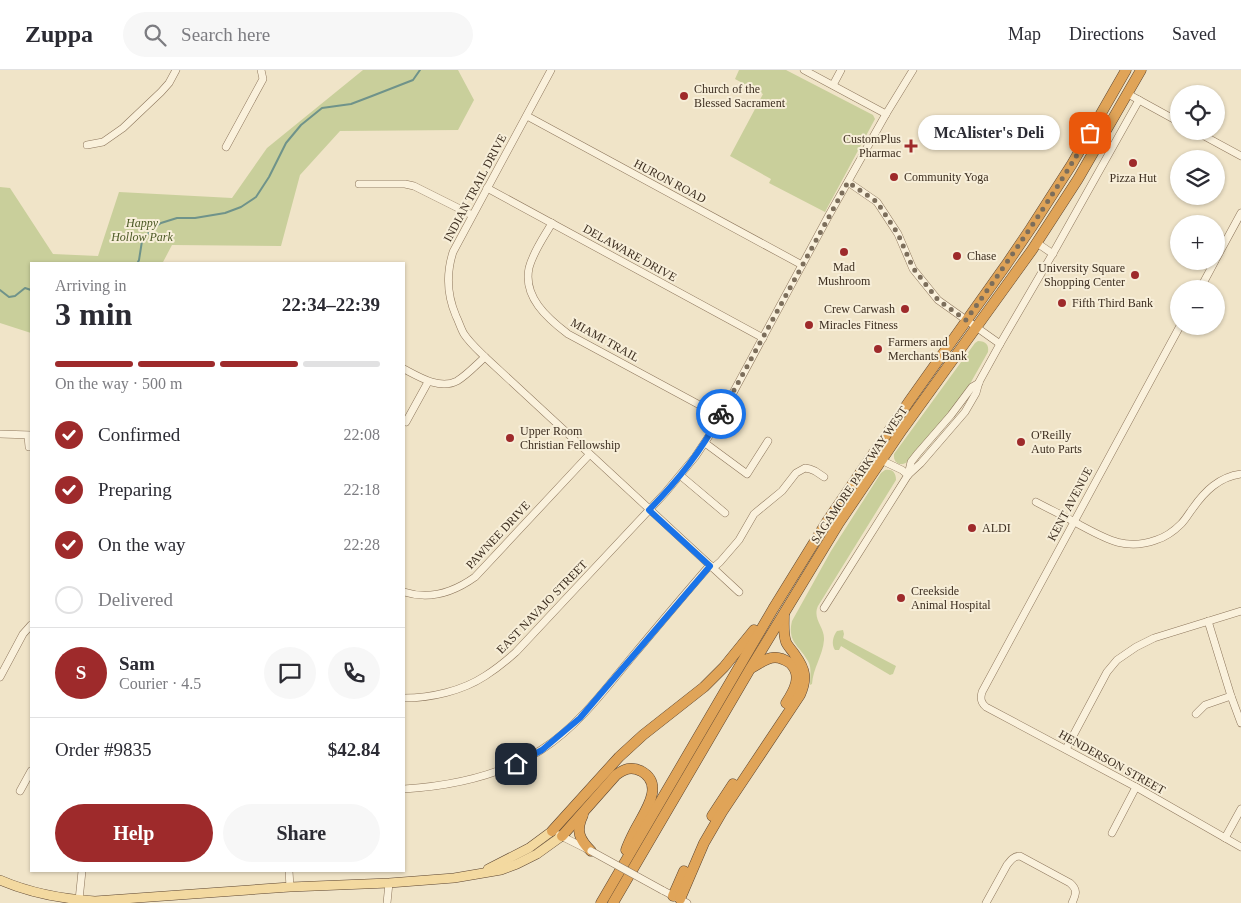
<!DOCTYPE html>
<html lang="en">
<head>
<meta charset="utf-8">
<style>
	body { margin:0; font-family:Georgia,serif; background:#f7f7f7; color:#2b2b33; height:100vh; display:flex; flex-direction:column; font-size:19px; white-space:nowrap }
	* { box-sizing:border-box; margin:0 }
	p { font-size:16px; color:#7c7c81 }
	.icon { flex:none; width:28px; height:28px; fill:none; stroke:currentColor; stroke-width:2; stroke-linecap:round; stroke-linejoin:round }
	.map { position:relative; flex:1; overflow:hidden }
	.panel { position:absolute; left:30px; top:192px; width:375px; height:610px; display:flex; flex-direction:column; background:#fff; border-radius:0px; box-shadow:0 1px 4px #0004 }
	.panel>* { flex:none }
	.buttons { position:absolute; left:1170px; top:15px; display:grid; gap:10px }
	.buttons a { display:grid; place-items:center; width:55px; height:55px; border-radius:50%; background:#fff; box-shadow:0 1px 4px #0004; font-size:25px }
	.pin { position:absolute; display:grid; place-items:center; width:42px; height:42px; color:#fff; margin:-21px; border-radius:10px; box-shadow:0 2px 8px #0006 }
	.courier { position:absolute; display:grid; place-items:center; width:50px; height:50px; margin:-25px; border:4px solid #1a73e8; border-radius:50%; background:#fff; color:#222; box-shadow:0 1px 6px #0007 }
	.bubble { position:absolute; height:35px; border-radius:18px; background:#fff; box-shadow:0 1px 4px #0004; font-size:16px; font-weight:700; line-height:35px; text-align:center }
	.head em { font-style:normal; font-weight:700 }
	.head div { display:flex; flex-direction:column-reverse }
	.head { display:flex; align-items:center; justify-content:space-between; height:85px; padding:0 25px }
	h1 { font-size:32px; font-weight:700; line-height:38px }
	.bar { display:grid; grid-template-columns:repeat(4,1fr); gap:8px 5px; align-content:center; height:60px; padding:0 25px }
	.bar i { height:6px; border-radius:4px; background:#e1e1e2 }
	.bar .current { background:#9e2a2b }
	.bar p { grid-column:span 4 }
	.line { display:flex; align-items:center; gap:12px; padding:0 25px; border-top:1px solid #e1e1e2 }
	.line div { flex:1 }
	.round { display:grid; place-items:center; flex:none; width:52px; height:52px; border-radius:26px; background:#f7f7f7 }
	ol { padding:0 25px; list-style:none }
	li { display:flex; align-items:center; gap:15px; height:55px }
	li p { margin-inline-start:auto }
	li .icon { padding:5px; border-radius:50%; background:#9e2a2b; color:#fff; stroke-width:4 }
	li:last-child { color:#7c7c81 }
	li i { width:28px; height:28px; border:2px solid #e1e1e2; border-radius:50% }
	.primary-button { display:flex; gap:10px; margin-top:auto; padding:10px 25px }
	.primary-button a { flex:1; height:58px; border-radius:30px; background:#9e2a2b; color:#fff; font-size:20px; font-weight:700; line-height:58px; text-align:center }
	.primary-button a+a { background:#f7f7f7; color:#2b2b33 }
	header { display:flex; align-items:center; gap:30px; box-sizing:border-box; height:70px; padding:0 25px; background:#fff; border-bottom:1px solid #e1e1e2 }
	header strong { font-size:24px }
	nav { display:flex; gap:28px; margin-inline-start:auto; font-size:18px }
	.search { width:350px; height:45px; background:#f7f7f7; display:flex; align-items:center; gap:12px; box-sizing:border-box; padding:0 18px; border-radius:28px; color:#7c7c81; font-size:19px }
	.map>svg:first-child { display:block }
</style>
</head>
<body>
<header>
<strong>Zuppa</strong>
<div class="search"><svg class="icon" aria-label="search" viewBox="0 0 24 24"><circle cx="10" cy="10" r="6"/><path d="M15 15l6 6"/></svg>Search here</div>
<nav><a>Map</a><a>Directions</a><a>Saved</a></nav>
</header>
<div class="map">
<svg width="1241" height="833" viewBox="0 0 1241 833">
	<rect width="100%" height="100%" fill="#f0e4c8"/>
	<g fill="#c9cf9b">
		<polygon points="363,0 458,0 474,30 458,60 340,61 300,105 281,176 172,175 162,194 31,194 31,263 0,253 0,117 10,118 53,184 98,186 119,122 232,128 267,78"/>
		<polygon points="739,0 786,0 873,45 875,49 825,142 769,113 771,109 730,86 763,24 735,9"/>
		<path d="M 978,271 C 986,271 989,275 988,282 L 966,321 L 909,391 C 901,397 893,394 894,384 L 975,273 Z"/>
		<path d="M 885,400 C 892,399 896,402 896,410 L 818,536 C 812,549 825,557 824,570 C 823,585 813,598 812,614 L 810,615 C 810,607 812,598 808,591 C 799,575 787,572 792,551 L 831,481 L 881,403 Z"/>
		<path d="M 843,560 L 844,564 L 843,568 L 896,596 L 893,604 L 890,605 L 841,576 L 839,580 L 835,580 C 831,574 833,566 837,561 Z"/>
	</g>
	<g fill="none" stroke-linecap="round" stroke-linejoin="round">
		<g stroke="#6f938a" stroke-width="2">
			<polyline points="137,194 139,190 142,171 151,160 161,153 177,148 195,148 225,143 241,137 256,127 269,107 286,73 301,55 322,38 351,34 372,26 413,10 420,0"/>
			<polyline points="0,220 9,227 15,226 25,218 31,220"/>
		</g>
		<g stroke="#8d765c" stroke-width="8">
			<g id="minor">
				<path d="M 551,0 L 453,182 C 446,204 447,225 456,246 C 459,252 461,259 464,264 C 470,273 478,280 485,287 L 739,522"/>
				<polyline points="804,0 886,44"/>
				<polyline points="833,15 841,0"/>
				<polyline points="1128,24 1179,52"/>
				<polyline points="527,46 802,195"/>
				<polyline points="1195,61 1241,86"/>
				<polyline points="87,75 103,72 123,58 161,22 169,13 176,0"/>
				<polyline points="226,77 263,9 261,0"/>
				<polyline points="848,112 877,132 898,164 913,199 938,230 1000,274"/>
				<polyline points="359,114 405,114 414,116 472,145"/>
				<polyline points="487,118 763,268"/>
				<path d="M 552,153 C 544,167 533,182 529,198 C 523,227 547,248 568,264 L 720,346"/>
				<polyline points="1037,173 1053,184"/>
				<polyline points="1216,189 1241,143"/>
				<polyline points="1200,219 1215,191"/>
				<path d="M 1180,256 L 982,622 C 980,629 981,633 986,637 L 1136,717 L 1241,777"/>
				<path d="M 404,299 C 419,307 440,320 457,311 C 467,305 476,295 485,287"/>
				<polyline points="406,352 428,312"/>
				<polyline points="0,364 31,365"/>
				<polyline points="28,366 29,377"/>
				<polyline points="705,373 747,404 768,371"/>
				<polyline points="881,390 902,400 908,405"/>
				<polyline points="908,405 921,393 965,342 976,323 979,312 1000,274 1056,178 1139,30"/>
				<polyline points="681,406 725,443"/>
				<path d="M 1036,432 C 1051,440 1066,447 1080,455 C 1106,469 1126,481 1156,470 C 1166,467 1174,461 1181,454 C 1186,449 1189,443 1193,438 C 1205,421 1219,407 1241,404"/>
				<polyline points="713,498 720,492 739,470 754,444 782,421 796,403 805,398 810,399 815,401 824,407"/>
				<path d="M 404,522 C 429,530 454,522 475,507 L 589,385"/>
				<polyline points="824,538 908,405 911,392 918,383 951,345 972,317 979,313"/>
				<polyline points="1208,551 1231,626 1241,653"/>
				<polyline points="0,607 23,564 31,555"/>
				<path d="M 404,628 C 431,628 462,621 485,606 C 496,599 506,591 516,582 L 665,423 L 695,387 L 713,360 L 829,145 L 886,44 L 913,0"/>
				<polyline points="1196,644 1205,635 1231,626"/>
				<polyline points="1066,679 1107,602 1117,590 1136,577 1154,568 1241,541"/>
				<path d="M 404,719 C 452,716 500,706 541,680 C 577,657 604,621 631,588 C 657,557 683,526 710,495"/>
				<polyline points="20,721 31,701"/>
				<polyline points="1112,763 1136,717"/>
				<polyline points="559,765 587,779"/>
				<polyline points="1225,768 1241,739"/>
				<polyline points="289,801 290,817"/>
				<polyline points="662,820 687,833"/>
				<polyline points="79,830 82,801"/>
				<polyline points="387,833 389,813"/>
				<path d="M 986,833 L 1007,795 C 1011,790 1014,786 1020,786 L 1070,813 C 1078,820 1076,824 1072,833"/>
			</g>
		</g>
		<g stroke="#5b4430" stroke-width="10">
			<g id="major">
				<polyline points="488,799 529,778 552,761"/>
				<path d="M 0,810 C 30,823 62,829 95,831 L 290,817 L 389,813 L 454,808 L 501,800 L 517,794 L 537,784 L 562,766"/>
			</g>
		</g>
		<g stroke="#5b4430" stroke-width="11">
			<g id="highway">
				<path d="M 753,597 C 759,594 765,589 771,588 C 778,586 784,589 790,593 C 803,605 794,621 786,633"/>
				<path d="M 583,745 C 575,761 580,770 591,781"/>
				<polyline points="712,746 733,714"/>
				<polyline points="552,761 619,687 643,665 704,617 724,597 754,560"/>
				<path d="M 562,766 L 616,705 C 624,699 631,696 641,701 C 667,715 642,745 634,762 C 631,768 628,774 626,780"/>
				<polyline points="673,826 684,801"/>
				<path d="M 680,829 L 704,773 L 722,742 L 800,625 C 807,609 806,600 795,585 C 793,581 788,577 786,572 C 783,564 784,554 784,545"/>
				<polyline points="601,833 773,539 828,450 910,330 1006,195 1031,158 1072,94 1126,0"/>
				<polyline points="613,833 750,599 839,453 902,360 1032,180 1078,109 1141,0"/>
			</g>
		</g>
		<use href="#minor" stroke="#faf1dc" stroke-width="7"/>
		<use href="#major" stroke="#f3d9a0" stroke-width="9"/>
		<use href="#highway" stroke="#e0a458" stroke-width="10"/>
		<g stroke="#8d765c" stroke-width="8" stroke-linecap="butt">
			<polyline id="minor-bridge" points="591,781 662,820"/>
		</g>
		<use href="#minor-bridge" stroke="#faf1dc" stroke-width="7"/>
	</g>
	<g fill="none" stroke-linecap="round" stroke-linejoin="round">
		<path stroke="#7c6e5b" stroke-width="5" stroke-dasharray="0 9" d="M 721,344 L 848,112 L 877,132 L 898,164 L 913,198 L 938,230 L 966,250 C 1010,189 1052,128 1090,63"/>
		<path stroke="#1a73e8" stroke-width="6" d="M 516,694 L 542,680 L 580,648 L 710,496 L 649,440 C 679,409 700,383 721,344"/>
	</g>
	<g fill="#9e2a2b" stroke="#f7eed8" stroke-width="2">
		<circle cx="684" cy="26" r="5"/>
		<path d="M908.5 68.5h5v5h5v5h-5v5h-5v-5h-5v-5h5z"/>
		<circle cx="1133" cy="93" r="5"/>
		<circle cx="894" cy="107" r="5"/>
		<circle cx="844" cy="182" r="5"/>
		<circle cx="957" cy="186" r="5"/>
		<circle cx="1135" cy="205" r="5"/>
		<circle cx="1062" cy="233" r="5"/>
		<circle cx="905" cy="239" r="5"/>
		<circle cx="809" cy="255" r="5"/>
		<circle cx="878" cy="279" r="5"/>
		<circle cx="510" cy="368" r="5"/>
		<circle cx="1021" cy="372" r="5"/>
		<circle cx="972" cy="458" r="5"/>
		<circle cx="901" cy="528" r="5"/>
	</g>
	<g text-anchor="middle" stroke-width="4" stroke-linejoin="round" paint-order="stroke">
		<g font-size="12" fill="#3d2e20" stroke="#f7eed8" text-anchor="start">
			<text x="694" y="23">Church of the<tspan x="694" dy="14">Blessed Sacrament</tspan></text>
			<text x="901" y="73" text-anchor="end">CustomPlus<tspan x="901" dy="14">Pharmac</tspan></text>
			<text x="904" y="111">Community Yoga</text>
			<text x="1133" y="112" text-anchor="middle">Pizza Hut</text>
			<text x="967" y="190">Chase</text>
			<text x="844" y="201" text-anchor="middle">Mad<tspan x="844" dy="14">Mushroom</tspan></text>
			<text x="1125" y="202" text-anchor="end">University Square<tspan x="1125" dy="14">Shopping Center</tspan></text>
			<text x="1072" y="237">Fifth Third Bank</text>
			<text x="895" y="243" text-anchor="end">Crew Carwash</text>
			<text x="819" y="259">Miracles Fitness</text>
			<text x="888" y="276">Farmers and<tspan x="888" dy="14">Merchants Bank</tspan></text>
			<text x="520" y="365">Upper Room<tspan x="520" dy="14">Christian Fellowship</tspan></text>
			<text x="1031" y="369">O'Reilly<tspan x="1031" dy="14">Auto Parts</tspan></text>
			<text x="982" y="462">ALDI</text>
			<text x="911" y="525">Creekside<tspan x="911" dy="14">Animal Hospital</tspan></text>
		</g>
		<g font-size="12" fill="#3d2e20" stroke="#f7eed8">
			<text transform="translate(670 111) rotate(28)" y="4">HURON ROAD</text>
			<text transform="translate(475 118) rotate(-62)" y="4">INDIAN TRAIL DRIVE</text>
			<text transform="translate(630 183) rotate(29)" y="4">DELAWARE DRIVE</text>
			<text transform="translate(605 270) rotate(29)" y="4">MIAMI TRAIL</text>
			<text transform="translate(859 405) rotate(-56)" y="4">SAGAMORE PARKWAY WEST</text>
			<text transform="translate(1070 434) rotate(-62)" y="4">KENT AVENUE</text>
			<text transform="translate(498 465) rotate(-47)" y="4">PAWNEE DRIVE</text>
			<text transform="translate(542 537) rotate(-46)" y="4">EAST NAVAJO STREET</text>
			<text transform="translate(1112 692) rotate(29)" y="4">HENDERSON STREET</text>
		</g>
		<g font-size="12" font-style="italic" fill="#4d5a26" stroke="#f7eed8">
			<text x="142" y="157">Happy<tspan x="142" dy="14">Hollow Park</tspan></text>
		</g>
	</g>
</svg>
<div class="buttons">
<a><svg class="icon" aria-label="locate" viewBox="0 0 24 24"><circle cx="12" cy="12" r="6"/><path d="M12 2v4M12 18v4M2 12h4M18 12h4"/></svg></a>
<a><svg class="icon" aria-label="layers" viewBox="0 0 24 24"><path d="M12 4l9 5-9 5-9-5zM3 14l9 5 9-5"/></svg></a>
<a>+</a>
<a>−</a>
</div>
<div class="pin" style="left:1090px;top:63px;background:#ea580c"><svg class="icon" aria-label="bag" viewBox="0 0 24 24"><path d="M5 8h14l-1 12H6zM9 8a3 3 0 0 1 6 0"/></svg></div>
<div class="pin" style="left:516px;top:694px;background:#1f2937"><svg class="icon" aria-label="home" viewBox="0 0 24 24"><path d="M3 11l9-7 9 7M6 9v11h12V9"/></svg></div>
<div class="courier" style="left:721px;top:344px"><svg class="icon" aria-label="bike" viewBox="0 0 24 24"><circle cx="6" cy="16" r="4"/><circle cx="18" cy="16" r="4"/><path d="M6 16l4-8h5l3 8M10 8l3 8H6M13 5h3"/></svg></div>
<div class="bubble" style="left:918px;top:45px;width:142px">McAlister's Deli</div>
<section class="panel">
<div class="head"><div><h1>3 min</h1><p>Arriving in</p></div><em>22:34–22:39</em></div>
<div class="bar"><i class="current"></i><i class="current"></i><i class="current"></i><i></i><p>On the way · 500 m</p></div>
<ol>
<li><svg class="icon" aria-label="check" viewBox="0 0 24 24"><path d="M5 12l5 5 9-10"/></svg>Confirmed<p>22:08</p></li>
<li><svg class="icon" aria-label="check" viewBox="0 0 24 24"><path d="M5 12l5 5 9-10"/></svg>Preparing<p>22:18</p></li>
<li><svg class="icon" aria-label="check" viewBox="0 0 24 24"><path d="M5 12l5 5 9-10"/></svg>On the way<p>22:28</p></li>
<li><i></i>Delivered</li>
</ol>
<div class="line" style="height:90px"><b class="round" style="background:#9e2a2b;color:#fff">S</b><div><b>Sam</b><p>Courier · 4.5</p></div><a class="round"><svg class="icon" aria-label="chat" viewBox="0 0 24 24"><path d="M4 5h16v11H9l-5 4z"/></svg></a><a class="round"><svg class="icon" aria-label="phone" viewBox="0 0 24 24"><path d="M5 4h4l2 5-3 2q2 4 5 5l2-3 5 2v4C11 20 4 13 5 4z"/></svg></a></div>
<div class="line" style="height:65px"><div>Order #9835</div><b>$42.84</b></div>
<div class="primary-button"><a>Help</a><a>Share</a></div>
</section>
</div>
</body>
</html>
